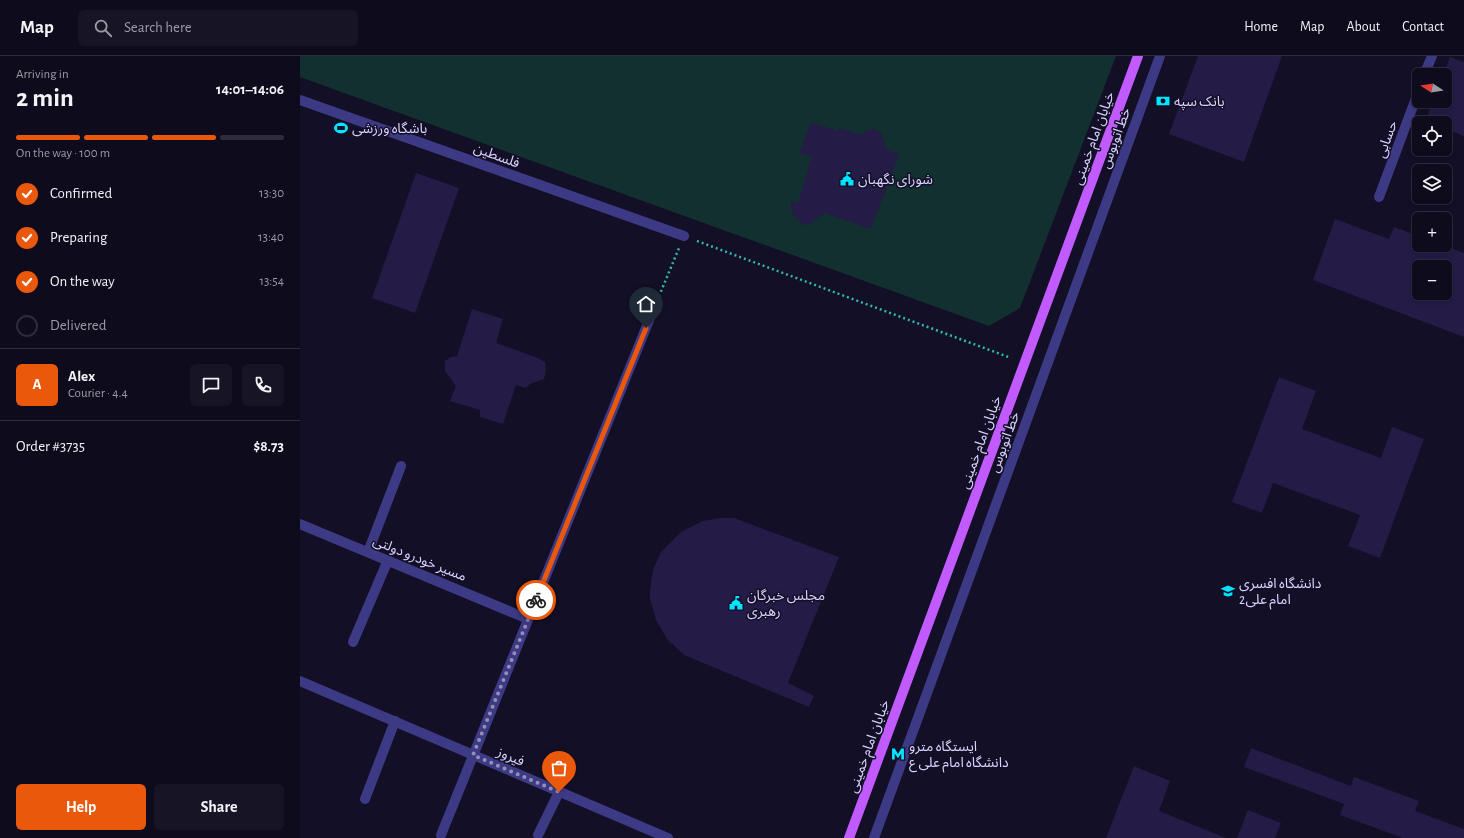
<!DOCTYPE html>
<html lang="en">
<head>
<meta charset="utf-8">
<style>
	body { margin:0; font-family:"Alegreya Sans","Noto Sans Arabic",sans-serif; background:#171425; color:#f1f3f6; height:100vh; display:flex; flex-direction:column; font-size:15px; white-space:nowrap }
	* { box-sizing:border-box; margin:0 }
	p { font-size:13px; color:#9b9ba3 }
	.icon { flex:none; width:22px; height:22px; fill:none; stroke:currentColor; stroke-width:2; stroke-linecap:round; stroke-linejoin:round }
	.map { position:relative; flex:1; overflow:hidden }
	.details { display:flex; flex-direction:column; background:#0e0b1c; width:300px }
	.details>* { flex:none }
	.needle { width:26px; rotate:282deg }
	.fabs { position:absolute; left:1112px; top:12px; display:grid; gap:8px }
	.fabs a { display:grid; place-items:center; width:40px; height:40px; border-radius:6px; background:#0e0b1c; box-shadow:0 2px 6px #0003,0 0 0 1px #2e2b3b; font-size:20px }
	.pin { position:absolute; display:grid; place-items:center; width:34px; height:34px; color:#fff; margin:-41px -17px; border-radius:50% 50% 50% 0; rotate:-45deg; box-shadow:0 0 4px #0007 }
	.pin .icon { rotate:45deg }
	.courier { position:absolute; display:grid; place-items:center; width:40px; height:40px; margin:-20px; border:3px solid #ea580c; border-radius:50%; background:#fff; color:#222; box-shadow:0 1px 5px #0007 }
	.summary em { font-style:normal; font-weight:700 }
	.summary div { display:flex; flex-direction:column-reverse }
	.summary { display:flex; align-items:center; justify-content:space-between; height:68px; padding:0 16px }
	h1 { font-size:26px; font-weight:700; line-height:30px }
	.bar { display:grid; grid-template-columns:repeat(4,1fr); gap:6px 4px; align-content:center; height:48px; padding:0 16px }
	.bar i { height:5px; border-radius:3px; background:#2e2b3b }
	.bar .on { background:#ea580c }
	.bar p { grid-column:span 4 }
	.line { display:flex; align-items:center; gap:10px; padding:0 16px; border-top:1px solid #2e2b3b }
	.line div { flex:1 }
	.round { display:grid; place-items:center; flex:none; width:42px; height:42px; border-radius:6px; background:#171425 }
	ol { padding:0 16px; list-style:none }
	li { display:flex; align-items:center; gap:12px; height:44px }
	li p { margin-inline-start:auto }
	li .icon { padding:4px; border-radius:50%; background:#ea580c; color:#fff; stroke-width:4 }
	li:last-child { color:#9b9ba3 }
	li i { width:22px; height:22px; border:2px solid #2e2b3b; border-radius:50% }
	.cta { display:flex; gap:8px; margin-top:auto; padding:8px 16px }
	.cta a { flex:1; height:46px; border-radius:6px; background:#ea580c; color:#fff; font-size:16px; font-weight:700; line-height:46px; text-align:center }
	.cta a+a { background:#171425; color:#f1f3f6 }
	header { display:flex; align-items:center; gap:24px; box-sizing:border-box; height:56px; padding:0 20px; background:#0e0b1c; border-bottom:1px solid #2e2b3b }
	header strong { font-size:19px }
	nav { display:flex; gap:22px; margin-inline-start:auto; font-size:14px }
	.search { width:280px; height:36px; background:#171425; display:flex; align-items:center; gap:10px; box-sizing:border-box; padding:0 14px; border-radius:6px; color:#9b9ba3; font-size:15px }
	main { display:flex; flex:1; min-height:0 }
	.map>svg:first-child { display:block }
</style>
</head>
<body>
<header>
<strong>Map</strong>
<div class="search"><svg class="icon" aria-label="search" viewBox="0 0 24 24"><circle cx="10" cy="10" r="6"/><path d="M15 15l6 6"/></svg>Search here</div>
<nav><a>Home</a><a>Map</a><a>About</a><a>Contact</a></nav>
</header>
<main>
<section class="details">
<div class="summary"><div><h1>2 min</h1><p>Arriving in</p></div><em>14:01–14:06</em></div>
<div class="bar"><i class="on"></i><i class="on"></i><i class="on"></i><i></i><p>On the way · 100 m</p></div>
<ol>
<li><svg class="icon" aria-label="check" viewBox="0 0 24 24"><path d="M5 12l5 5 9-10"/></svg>Confirmed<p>13:30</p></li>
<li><svg class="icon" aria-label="check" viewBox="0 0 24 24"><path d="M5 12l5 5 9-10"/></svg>Preparing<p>13:40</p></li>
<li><svg class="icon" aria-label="check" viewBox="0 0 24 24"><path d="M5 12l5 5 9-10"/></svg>On the way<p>13:54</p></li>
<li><i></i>Delivered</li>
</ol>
<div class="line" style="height:72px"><b class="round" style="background:#ea580c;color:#fff">A</b><div><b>Alex</b><p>Courier · 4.4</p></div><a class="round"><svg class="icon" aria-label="chat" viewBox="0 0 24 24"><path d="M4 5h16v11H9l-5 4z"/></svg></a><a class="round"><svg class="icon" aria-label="phone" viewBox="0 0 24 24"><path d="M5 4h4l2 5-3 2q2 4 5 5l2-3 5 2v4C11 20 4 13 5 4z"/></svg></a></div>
<div class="line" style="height:52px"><div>Order #3735</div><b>$8.73</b></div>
<div class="cta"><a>Help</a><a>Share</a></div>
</section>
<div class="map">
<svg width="1164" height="782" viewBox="0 0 1164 782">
	<rect width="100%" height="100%" fill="#130f26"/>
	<polygon fill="#12302f" points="0,0 816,0 720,252 689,270 0,21"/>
	<g fill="#241b47" fill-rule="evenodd">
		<polygon points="898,0 982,0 944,106 869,78"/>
		<polygon points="1150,1 1164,6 1164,80 1145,73 1145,67 1125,67 1133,45 1145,45 1145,19 1143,19"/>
		<polygon points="511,66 538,75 539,72 561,79 566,74 575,73 581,77 587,94 599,98 571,173 525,157 508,169 502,168 492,158 491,145 498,147 512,101 500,97"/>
		<polygon points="116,117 159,132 115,257 72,242"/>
		<path d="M 1035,163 L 1089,183 L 1094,171 L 1119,180 L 1119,189 L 1144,189 L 1164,197 L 1164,281 L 1013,224 ZM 1119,211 L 1145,211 L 1145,237 L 1119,237 Z"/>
		<polygon points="172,253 203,263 196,287 238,302 245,306 246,315 244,323 230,328 226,332 216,329 203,368 180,361 180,354 150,345 156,330 145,315 145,305 151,301 157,300"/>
		<polygon points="979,321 1016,335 1002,373 1081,402 1092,371 1124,383 1080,502 1048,490 1060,459 973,427 962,457 932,446"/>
		<polygon points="420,462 434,462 539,501 488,627 514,640 509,651 384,599 367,583 356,564 350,543 350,534 353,514 361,496 381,476 403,465"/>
		<polygon points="951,692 1051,730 1054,721 1119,745 1115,755 1164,773 1164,782 1103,782 1040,759 1044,748 944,711"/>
		<polygon points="834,710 870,725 859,755 926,782 806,782"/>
		<polygon points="948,754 981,767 975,782 937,782"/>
	</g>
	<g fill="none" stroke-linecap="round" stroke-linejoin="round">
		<g stroke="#2fb8b0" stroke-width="2.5" stroke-dasharray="2 3" stroke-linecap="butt">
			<polyline points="397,185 711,302"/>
			<polyline points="357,245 379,192"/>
		</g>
		<g stroke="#3d3a85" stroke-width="10">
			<polyline points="1124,19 1132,0"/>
			<polyline points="0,44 384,180"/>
			<polyline points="1079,141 1119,34"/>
			<polyline points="0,468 228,563"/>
			<polyline points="68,496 101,410"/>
			<polyline points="53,586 88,504"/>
			<polyline points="0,625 368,782"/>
			<polyline points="65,743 95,665"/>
			<polyline points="141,779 352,257"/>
			<polyline points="238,779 259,736"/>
			<polyline points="574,782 860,0"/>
		</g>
		<polyline stroke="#c25bff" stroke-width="10" points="549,782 838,0"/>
	</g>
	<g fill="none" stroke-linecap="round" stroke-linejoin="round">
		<polyline stroke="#948fb3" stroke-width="4" stroke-dasharray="0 7.2" points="236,544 173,699 259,736"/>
		<polyline stroke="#ea580c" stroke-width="5" points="236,544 346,272"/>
	</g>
	<defs>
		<g id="bank-bare" transform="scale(1.08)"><path d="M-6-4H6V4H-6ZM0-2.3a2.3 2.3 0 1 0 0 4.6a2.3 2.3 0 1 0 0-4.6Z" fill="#00e5ff" stroke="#130f26" stroke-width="2.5" paint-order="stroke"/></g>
		<g id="stadium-bare" transform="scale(1.08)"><path d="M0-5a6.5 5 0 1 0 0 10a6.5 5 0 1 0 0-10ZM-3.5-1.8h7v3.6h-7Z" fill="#00e5ff" stroke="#130f26" stroke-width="2.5" paint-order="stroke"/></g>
		<g id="civic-bare" transform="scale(1.08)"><path d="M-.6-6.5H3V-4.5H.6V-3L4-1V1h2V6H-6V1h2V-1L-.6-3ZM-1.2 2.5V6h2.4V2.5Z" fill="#00e5ff" stroke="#130f26" stroke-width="2.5" paint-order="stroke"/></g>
		<g id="university-bare" transform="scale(1.08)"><path d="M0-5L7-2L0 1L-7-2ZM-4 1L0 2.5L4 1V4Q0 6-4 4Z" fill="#00e5ff" stroke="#130f26" stroke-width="2.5" paint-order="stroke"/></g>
		<g id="metro-bare" transform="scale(1.08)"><path d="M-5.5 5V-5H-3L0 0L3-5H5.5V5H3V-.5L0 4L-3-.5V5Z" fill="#00e5ff" stroke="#130f26" stroke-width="2.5" paint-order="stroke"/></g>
	</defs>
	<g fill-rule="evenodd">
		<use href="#bank-bare" x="863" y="45"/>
		<use href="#stadium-bare" x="41" y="72"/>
		<use href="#civic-bare" x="547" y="123"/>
		<use href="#university-bare" x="928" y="535"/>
		<use href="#civic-bare" x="436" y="547"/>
		<use href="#metro-bare" x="598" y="698"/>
	</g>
	<g text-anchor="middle" stroke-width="3" stroke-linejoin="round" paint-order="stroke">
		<g font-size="14" fill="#d9d4ff" stroke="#130f26" text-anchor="start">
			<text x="874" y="50">بانک سپه</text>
			<text x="52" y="77">باشگاه ورزشی</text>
			<text x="558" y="128">شورای نگهبان</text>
			<text x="939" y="532">دانشگاه افسری<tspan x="939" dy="16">امام علی2</tspan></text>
			<text x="447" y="544">مجلس خبرگان<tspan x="447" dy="16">رهبری</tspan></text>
			<text x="609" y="695">ایستگاه مترو<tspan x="609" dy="16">دانشگاه امام علی ع</tspan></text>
		</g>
		<g font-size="14" fill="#d9d4ff" stroke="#130f26">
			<text transform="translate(793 82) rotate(-70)" y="5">خیابان امام خمینی</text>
			<text transform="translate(815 82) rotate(-70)" y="5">خط اتوبوس</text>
			<text transform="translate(1086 83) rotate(-70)" y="5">حسابی</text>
			<text transform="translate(197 99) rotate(20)" y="5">فلسطین</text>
			<text transform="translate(680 386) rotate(-70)" y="5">خیابان امام خمینی</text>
			<text transform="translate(704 386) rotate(-70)" y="5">خط اتوبوس</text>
			<text transform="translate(120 502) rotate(22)" y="5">مسیر خودرو دولتی</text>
			<text transform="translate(568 690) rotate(-70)" y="5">خیابان امام خمینی</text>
			<text transform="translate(211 700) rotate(23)" y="5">فیروز</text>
		</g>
	</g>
</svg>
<div class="fabs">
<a><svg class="needle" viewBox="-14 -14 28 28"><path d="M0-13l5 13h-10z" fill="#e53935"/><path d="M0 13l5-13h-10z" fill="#9b9ba3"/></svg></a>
<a><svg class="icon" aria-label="locate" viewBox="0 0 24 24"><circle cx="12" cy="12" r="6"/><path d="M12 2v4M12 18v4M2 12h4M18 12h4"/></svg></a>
<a><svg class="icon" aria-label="layers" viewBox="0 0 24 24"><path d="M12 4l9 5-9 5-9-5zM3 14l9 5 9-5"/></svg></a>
<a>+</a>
<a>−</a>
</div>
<div class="pin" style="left:259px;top:736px;background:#ea580c"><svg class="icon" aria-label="bag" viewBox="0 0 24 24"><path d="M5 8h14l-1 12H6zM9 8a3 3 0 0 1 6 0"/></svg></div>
<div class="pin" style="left:346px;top:272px;background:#1f2937"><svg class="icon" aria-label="home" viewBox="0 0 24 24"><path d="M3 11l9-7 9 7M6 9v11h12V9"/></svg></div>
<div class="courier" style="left:236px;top:544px"><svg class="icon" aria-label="bike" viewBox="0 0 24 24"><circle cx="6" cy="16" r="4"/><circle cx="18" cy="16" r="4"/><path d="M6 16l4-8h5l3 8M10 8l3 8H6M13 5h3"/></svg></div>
</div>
</main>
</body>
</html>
